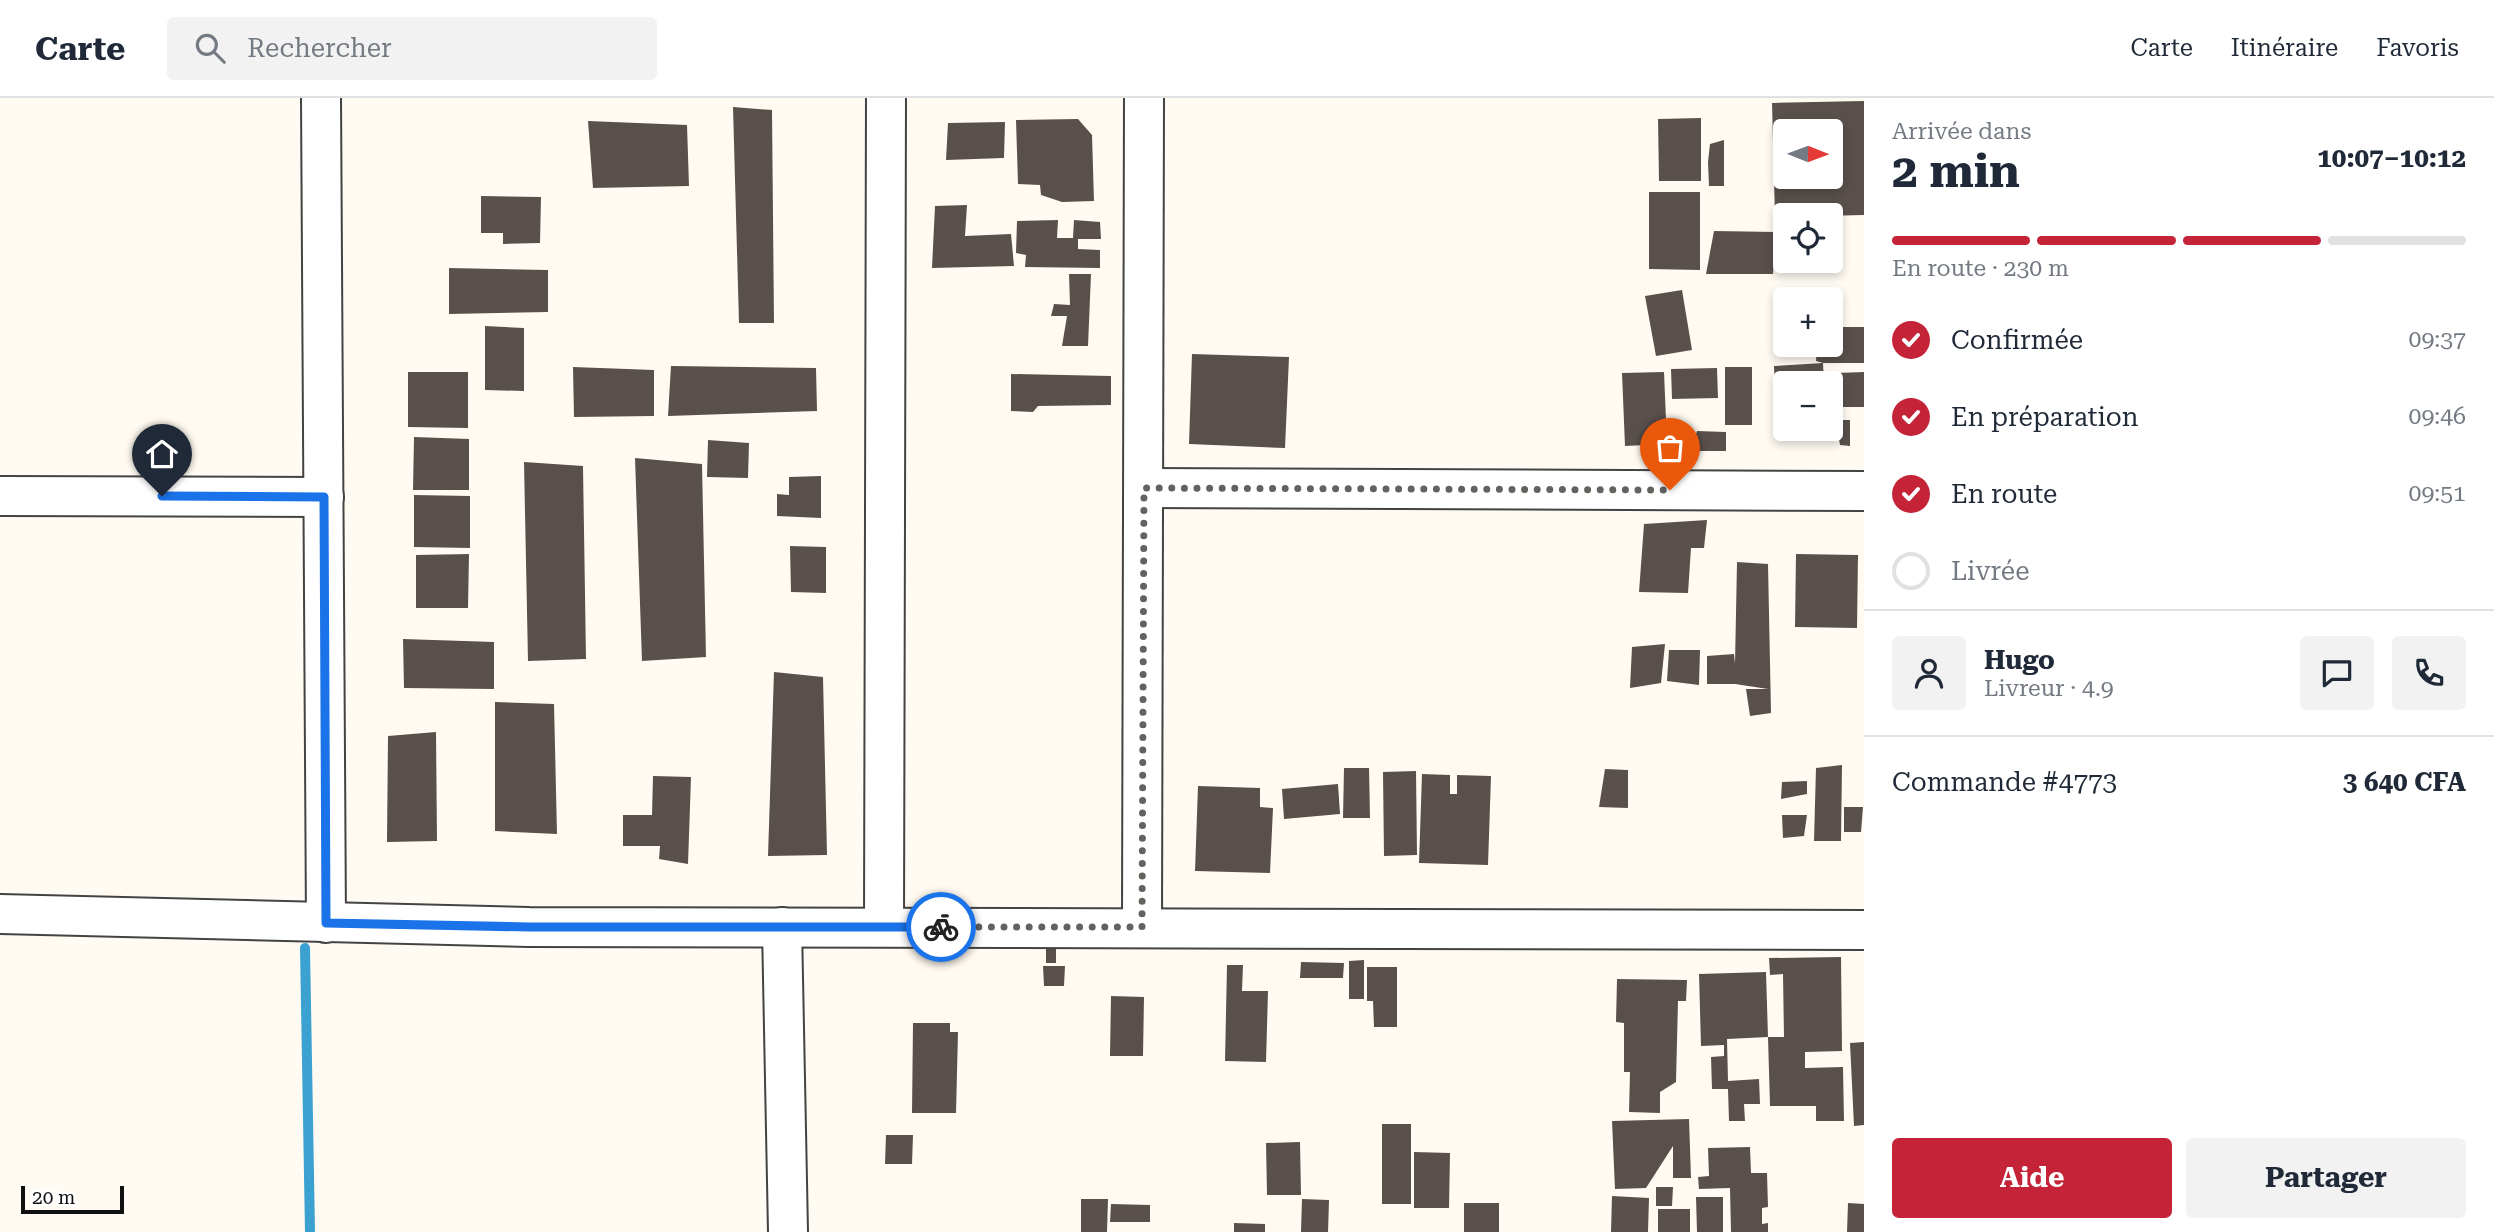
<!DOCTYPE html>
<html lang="fr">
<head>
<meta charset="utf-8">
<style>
	body { margin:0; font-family:"Roboto Serif",serif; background:#f2f2f3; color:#1f2937; height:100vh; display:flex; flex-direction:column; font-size:26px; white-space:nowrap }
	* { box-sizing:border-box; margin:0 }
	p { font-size:23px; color:#747a83 }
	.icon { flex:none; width:38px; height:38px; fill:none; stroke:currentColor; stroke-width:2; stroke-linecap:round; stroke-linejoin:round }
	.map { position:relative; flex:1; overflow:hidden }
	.drawer { display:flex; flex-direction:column; background:#fff; width:630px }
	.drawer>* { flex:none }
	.needle { width:46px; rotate:91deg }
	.fabs { position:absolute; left:1773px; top:21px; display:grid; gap:14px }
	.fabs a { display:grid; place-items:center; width:70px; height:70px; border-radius:7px; background:#fff; box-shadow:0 4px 10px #0003; font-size:35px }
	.scale { position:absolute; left:21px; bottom:18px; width:103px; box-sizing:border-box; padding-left:7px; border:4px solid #101010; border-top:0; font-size:19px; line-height:24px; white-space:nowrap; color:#101010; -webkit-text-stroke:5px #fff; paint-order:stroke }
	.pin { position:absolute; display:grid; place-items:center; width:60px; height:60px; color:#fff; margin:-72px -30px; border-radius:50% 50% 50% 0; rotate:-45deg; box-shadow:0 0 7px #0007 }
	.pin .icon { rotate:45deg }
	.courier { position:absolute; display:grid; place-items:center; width:70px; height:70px; margin:-35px; border:5px solid #1a73e8; border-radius:50%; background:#fff; color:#222; box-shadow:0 2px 9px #0007 }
	.summary em { font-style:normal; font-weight:700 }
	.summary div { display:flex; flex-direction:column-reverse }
	.summary { display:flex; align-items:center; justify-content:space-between; height:119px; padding:0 28px }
	h1 { font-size:46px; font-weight:700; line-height:52px }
	.bar { display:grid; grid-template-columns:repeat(4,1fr); gap:10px 7px; align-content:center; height:84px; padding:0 28px }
	.bar i { height:9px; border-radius:5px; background:#e0e1e3 }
	.bar .current { background:#c42338 }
	.bar p { grid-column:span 4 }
	.line { display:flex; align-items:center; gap:18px; padding:0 28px; border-top:2px solid #e0e1e3 }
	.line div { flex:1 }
	.round { display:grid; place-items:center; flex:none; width:74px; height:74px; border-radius:7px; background:#f2f2f3 }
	ol { padding:0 28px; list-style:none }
	li { display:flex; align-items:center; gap:21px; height:77px }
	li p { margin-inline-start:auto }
	li .icon { padding:7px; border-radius:50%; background:#c42338; color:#fff; stroke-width:4 }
	li:last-child { color:#747a83 }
	li i { width:38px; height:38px; border:4px solid #e0e1e3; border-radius:50% }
	.action { display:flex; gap:14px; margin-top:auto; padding:14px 28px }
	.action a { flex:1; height:80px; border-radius:7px; background:#c42338; color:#fff; font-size:28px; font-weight:700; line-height:80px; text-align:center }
	.action a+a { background:#f2f2f3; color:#1f2937 }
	header { display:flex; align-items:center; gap:42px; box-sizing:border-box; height:98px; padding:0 35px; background:#fff; border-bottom:2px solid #e0e1e3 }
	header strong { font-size:33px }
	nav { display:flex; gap:38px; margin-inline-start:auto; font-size:24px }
	.search { width:490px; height:63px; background:#f2f2f3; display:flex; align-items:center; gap:18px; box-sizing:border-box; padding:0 24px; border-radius:7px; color:#747a83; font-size:26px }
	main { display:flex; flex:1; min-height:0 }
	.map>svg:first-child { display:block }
</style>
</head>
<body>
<header>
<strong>Carte</strong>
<div class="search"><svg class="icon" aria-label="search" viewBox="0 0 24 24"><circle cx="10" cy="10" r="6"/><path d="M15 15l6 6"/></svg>Rechercher</div>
<nav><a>Carte</a><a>Itinéraire</a><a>Favoris</a></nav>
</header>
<main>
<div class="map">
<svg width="1864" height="1134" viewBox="0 0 1864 1134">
	<rect width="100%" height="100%" fill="#fffbf2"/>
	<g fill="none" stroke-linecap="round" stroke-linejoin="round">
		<polyline stroke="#3aa1d1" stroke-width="10" points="305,850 310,1134"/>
	</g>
	<g fill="#59504c" fill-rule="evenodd">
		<path d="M 1864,3 L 1864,117 L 1775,119 L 1772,5 ZM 1785,33 L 1830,33 L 1830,79 L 1785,79 Z"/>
		<polygon points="733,9 772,12 774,225 739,225"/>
		<polygon points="1701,20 1701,83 1659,83 1658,21"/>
		<polygon points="1078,21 1092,37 1094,103 1062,104 1041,97 1040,87 1018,86 1016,22"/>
		<polygon points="588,23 687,27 689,88 593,90"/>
		<polygon points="1005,24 1004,60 946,62 948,25"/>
		<polygon points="1724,42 1724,88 1709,88 1708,64 1710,46"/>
		<polygon points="1649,94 1700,94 1700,172 1649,171"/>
		<polygon points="481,98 541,99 540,145 503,146 503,135 481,135"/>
		<polygon points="967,107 965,138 1011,136 1014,168 932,170 935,108"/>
		<polygon points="1058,122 1057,140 1073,140 1074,122 1100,124 1101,141 1078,141 1078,151 1100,152 1100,170 1025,169 1026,157 1016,155 1017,123"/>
		<polygon points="1714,133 1776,134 1773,176 1706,176"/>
		<polygon points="449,170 548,172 548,214 449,216"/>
		<polygon points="1069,176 1091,176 1088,248 1062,248 1067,218 1051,218 1054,206 1070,207"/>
		<polygon points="1787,190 1807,191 1807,201 1787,201"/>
		<polygon points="1682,192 1692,252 1656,258 1645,198"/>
		<polygon points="485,228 524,230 524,293 485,292"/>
		<polygon points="1830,229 1864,229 1864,265 1823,265 1816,263 1817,247 1830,247"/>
		<polygon points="1192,256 1289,259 1285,350 1189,346"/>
		<polygon points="1823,265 1824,285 1785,285 1785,331 1827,331 1827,333 1777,335 1774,268"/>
		<polygon points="671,268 816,270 817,313 668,318"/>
		<polygon points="573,269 654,272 654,318 574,319"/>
		<rect x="1725" y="269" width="27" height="58"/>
		<polygon points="1717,270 1718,300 1672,301 1671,271"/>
		<polygon points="408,274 468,274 468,330 408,329"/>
		<polygon points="1664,274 1667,346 1625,348 1622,275"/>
		<polygon points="1864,274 1864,309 1837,309 1836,275"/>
		<polygon points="1011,276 1111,278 1111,307 1038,308 1033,314 1011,313"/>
		<polygon points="1836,322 1850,322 1850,348 1840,347"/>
		<polygon points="1697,333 1726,334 1726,353 1691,353"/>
		<polygon points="414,339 469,341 469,392 413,392"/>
		<polygon points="708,342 749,345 748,380 707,379"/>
		<polygon points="635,360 702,366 706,559 642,563"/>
		<polygon points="524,364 583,368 586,561 528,563"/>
		<polygon points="821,378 821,420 777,418 777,396 789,397 789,379"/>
		<polygon points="414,397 470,398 470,450 414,449"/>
		<polygon points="1707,422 1704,450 1691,450 1688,495 1639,494 1644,426"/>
		<polygon points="790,448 826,449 826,495 791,494"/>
		<polygon points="469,456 468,510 416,510 416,457"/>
		<polygon points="1796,456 1858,457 1857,530 1795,529"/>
		<polygon points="1737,464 1768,466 1771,615 1750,618 1746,591 1768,591 1735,586 1707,586 1707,558 1734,556 1735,566"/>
		<polygon points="403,541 494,544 494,591 404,590"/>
		<polygon points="1665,546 1661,585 1630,590 1632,549"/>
		<polygon points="1669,552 1700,552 1699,587 1667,583"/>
		<polygon points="774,574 823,579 827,757 768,758"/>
		<polygon points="495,604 554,606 557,736 495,733"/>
		<polygon points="436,634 437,743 387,744 388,638"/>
		<polygon points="1842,667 1841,743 1814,743 1816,670"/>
		<polygon points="1344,670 1369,670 1370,720 1343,720"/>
		<polygon points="1605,671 1628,672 1628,710 1599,709"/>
		<polygon points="1416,673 1417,757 1384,758 1383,674"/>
		<polygon points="1422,676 1450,677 1450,696 1457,696 1457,677 1491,678 1488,767 1419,765"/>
		<polygon points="653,678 691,679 688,766 659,761 660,748 623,748 623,717 652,717"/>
		<polygon points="1807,683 1807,696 1781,701 1782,684"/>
		<polygon points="1338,686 1340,716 1284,721 1282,691"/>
		<polygon points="1198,688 1260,690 1260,709 1273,710 1270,775 1195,773"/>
		<polygon points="1844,709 1863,709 1861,734 1844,734"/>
		<polygon points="1782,717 1807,717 1804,738 1783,740"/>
		<rect x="1046" y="849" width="10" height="16"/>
		<polygon points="1841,859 1842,953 1805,954 1805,970 1843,969 1844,1023 1816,1023 1816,1008 1770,1008 1768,939 1784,939 1783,876 1770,877 1769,860"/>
		<polygon points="1364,862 1364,901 1349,901 1349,863"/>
		<polygon points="1301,864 1344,865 1343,880 1300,880"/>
		<polygon points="1227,867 1243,867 1242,893 1268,893 1266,964 1225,963"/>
		<polygon points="1043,868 1065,868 1064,888 1044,888"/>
		<polygon points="1367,869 1397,869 1397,929 1374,929 1373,903 1367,903"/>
		<polygon points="1766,874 1768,939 1727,941 1728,983 1759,981 1760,1006 1744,1006 1745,1023 1729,1023 1728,991 1712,991 1711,959 1724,958 1724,947 1701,948 1699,876"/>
		<polygon points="1617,881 1687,882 1686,903 1678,903 1676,984 1660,994 1660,1015 1629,1014 1630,974 1624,974 1624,925 1616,924"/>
		<polygon points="1111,898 1144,899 1143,958 1110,958"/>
		<polygon points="913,925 950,925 950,934 958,934 956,1015 912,1015"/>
		<polygon points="1864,944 1864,1027 1854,1028 1850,945"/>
		<polygon points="1689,1021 1691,1080 1673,1080 1673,1048 1646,1090 1615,1091 1612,1023"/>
		<rect x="1382" y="1026" width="29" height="80"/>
		<polygon points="886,1037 913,1037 912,1066 885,1066"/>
		<polygon points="1300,1044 1301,1097 1267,1097 1266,1045"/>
		<polygon points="1750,1049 1751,1075 1767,1075 1768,1109 1762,1110 1762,1126 1768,1125 1768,1134 1731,1134 1730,1090 1699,1091 1698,1079 1709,1078 1708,1050"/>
		<polygon points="1414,1054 1450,1055 1449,1110 1414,1110"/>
		<polygon points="1656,1089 1673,1089 1672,1108 1656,1108"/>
		<polygon points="1612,1098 1649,1100 1648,1134 1611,1134"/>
		<polygon points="1696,1099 1723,1099 1723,1134 1697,1134"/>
		<polygon points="1081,1101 1108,1101 1107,1134 1081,1134"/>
		<polygon points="1302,1101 1329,1102 1328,1134 1301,1134"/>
		<rect x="1464" y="1105" width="35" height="29"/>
		<polygon points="1848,1105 1864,1106 1864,1134 1847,1134"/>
		<polygon points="1111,1106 1150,1107 1150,1124 1110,1124"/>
		<rect x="1658" y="1111" width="32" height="23"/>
		<polygon points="1234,1125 1265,1126 1265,1134 1234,1134"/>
	</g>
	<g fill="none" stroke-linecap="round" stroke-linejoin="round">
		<g stroke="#434343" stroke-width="42">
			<g id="minor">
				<polyline points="321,0 326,825"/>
				<polyline points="1144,390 1864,393"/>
				<polyline points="0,398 324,399"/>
				<polyline points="0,816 529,829 1864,832"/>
				<polyline points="782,829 788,1134"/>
				<polyline points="884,829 886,0"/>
				<polyline points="1142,829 1144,0"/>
			</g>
		</g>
		<use href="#minor" stroke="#fff" stroke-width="38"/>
	</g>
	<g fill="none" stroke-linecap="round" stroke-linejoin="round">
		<polyline stroke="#64625f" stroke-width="7" stroke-dasharray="0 12.6" points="941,829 1142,829 1144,390 1670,392"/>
		<polyline stroke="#1a73e8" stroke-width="9" points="162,398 324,399 326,825 529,829 941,829"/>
	</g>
</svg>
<div class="fabs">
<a><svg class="needle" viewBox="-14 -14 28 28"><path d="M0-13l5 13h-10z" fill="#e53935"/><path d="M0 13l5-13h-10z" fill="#747a83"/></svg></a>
<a><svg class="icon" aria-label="locate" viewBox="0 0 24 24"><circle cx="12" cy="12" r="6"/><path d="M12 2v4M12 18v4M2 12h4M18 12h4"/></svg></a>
<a>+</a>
<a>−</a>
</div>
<div class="scale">20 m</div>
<div class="pin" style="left:1670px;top:392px;background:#ea580c"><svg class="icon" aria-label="bag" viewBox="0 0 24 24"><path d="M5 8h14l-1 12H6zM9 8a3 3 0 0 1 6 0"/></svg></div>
<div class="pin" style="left:162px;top:398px;background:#1f2937"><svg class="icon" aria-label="home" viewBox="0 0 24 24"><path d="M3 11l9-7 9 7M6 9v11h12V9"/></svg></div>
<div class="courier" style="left:941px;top:829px"><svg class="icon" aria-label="bike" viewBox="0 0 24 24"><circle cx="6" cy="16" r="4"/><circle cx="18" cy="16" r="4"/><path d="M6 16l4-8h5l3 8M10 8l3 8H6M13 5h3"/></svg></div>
</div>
<section class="drawer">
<div class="summary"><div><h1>2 min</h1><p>Arrivée dans</p></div><em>10:07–10:12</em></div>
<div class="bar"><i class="current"></i><i class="current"></i><i class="current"></i><i></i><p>En route · 230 m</p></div>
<ol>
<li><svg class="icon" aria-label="check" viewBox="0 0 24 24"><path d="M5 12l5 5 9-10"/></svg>Confirmée<p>09:37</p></li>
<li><svg class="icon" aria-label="check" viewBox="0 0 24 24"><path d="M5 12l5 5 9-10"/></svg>En préparation<p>09:46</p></li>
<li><svg class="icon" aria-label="check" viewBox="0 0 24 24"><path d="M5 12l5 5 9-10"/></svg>En route<p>09:51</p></li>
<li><i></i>Livrée</li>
</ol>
<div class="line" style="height:126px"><a class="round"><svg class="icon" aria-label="person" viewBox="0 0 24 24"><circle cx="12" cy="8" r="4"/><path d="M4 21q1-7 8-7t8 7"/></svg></a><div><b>Hugo</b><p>Livreur · 4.9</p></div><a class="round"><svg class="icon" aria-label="chat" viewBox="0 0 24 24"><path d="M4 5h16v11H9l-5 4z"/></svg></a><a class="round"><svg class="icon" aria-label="phone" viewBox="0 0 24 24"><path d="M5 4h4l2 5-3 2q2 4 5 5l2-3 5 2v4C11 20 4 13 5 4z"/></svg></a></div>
<div class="line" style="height:91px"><div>Commande #4773</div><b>3 640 CFA</b></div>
<div class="action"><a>Aide</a><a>Partager</a></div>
</section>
</main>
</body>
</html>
